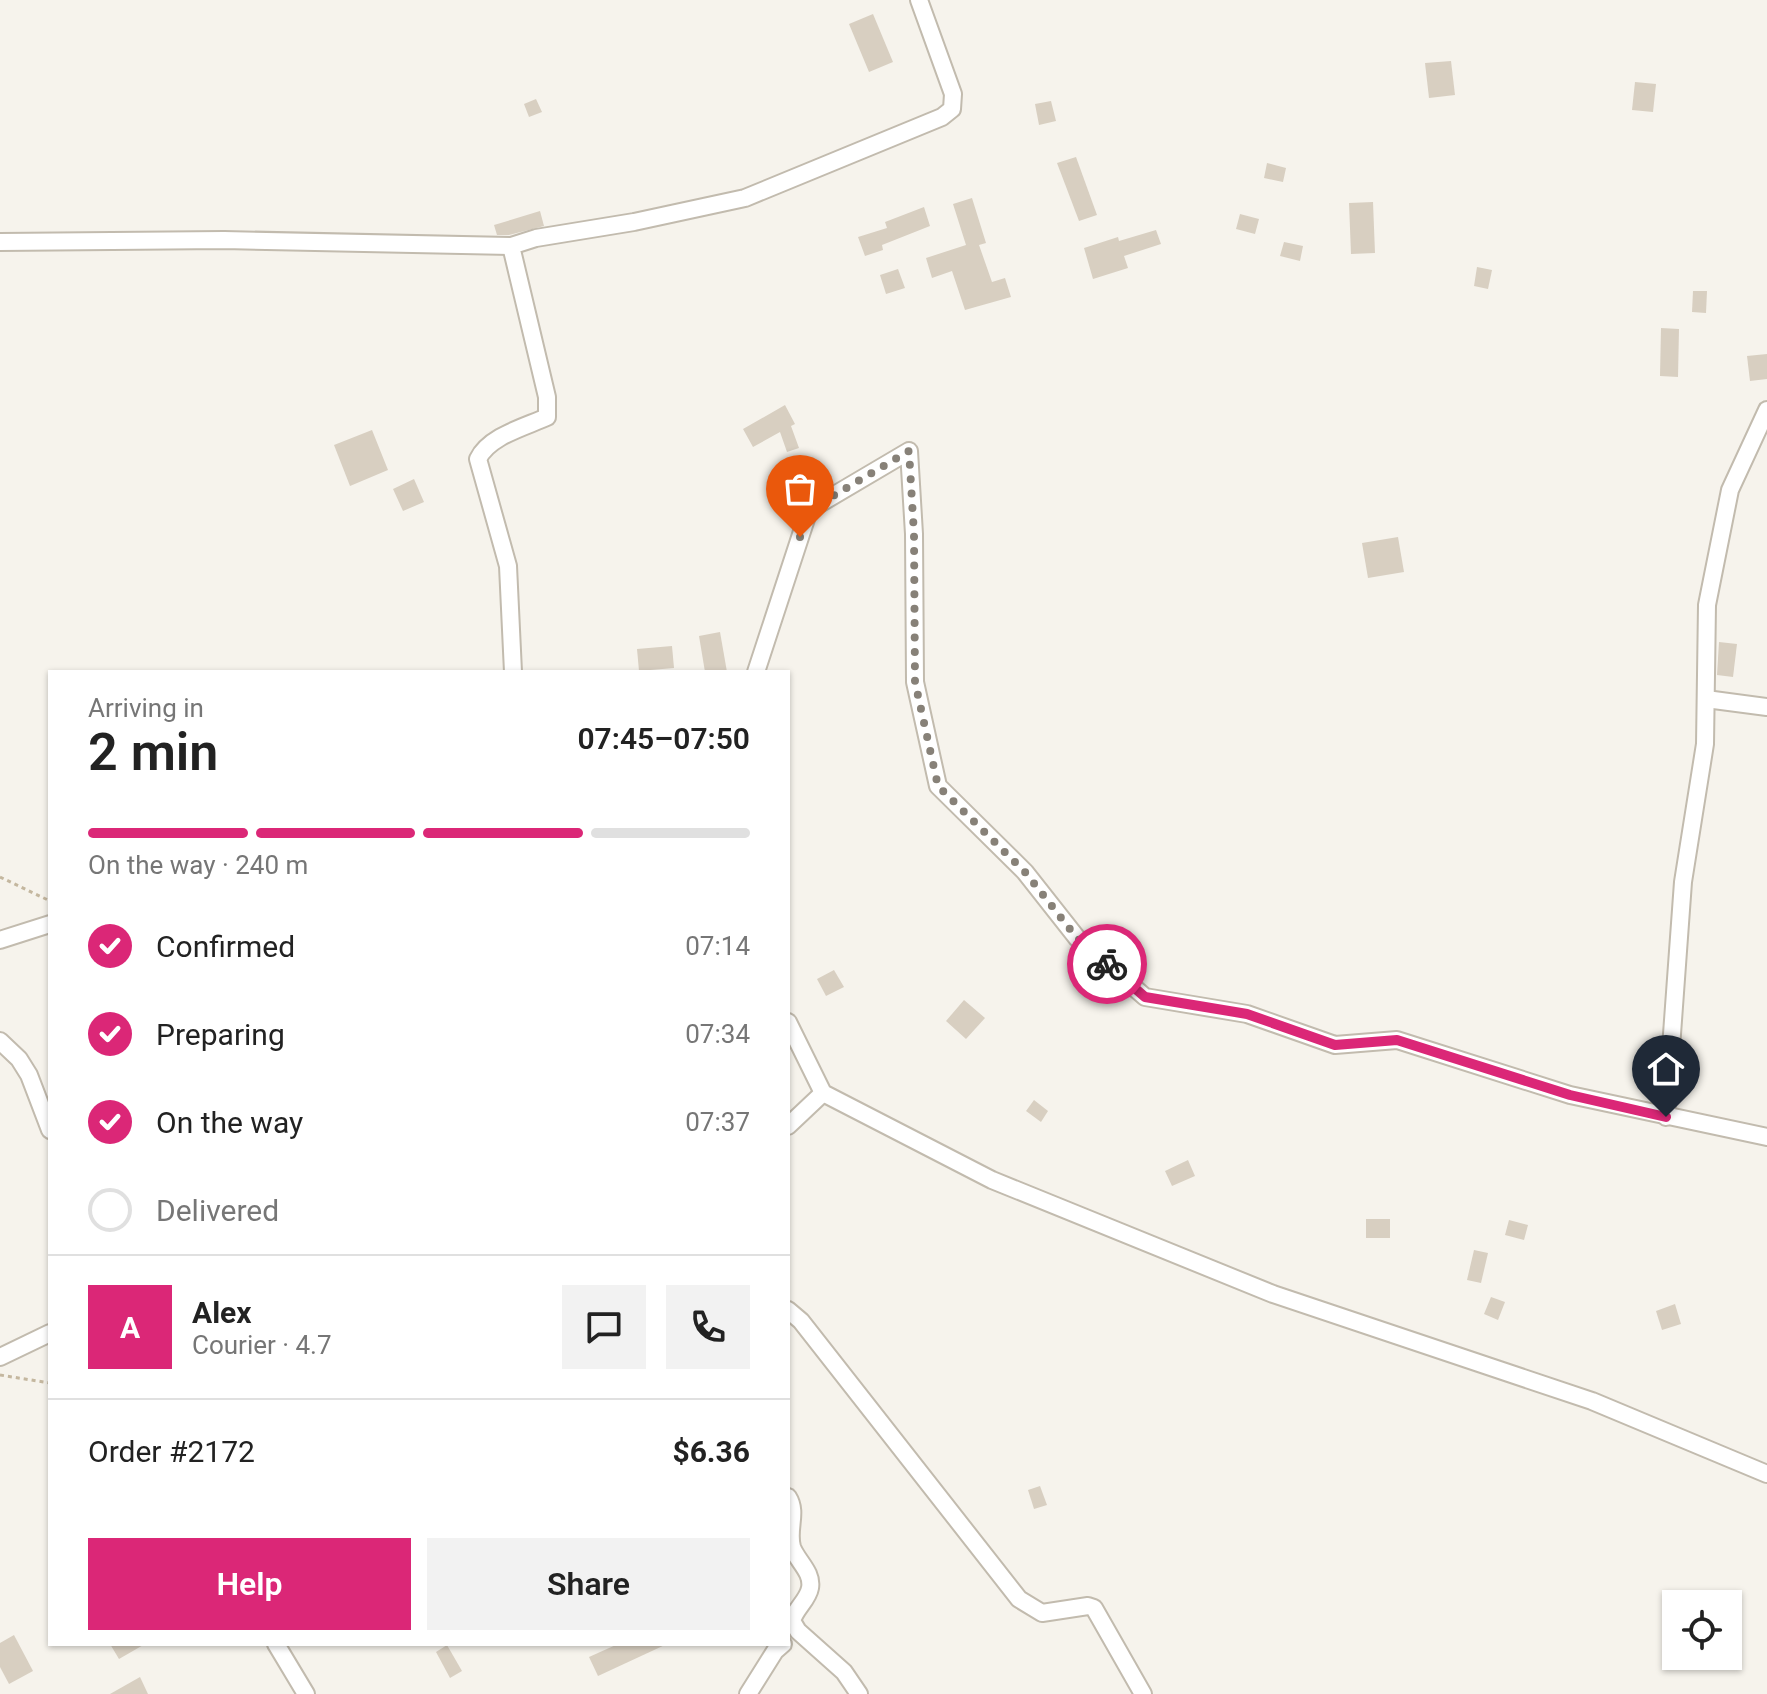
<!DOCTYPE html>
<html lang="en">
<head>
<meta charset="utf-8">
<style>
	body { margin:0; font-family:Roboto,sans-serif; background:#f2f2f2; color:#222; height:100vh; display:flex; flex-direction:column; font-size:30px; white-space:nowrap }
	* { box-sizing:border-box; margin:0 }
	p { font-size:26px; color:#767676 }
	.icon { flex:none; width:44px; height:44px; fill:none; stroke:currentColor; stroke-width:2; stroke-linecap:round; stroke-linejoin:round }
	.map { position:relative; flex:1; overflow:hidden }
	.side { position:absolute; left:48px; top:670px; width:742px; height:976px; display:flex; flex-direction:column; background:#fff; border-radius:0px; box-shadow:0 2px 6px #0004 }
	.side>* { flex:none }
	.tools { position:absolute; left:1662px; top:1590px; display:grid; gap:16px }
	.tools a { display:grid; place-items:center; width:80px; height:80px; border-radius:0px; background:#fff; box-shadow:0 2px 6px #0004; font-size:40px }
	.pin { position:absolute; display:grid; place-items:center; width:68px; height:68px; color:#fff; margin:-82px -34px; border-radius:50% 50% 50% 0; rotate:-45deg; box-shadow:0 0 8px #0007 }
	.pin .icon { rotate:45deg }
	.courier { position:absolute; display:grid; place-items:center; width:80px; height:80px; margin:-40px; border:6px solid #db2777; border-radius:50%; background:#fff; color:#222; box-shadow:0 2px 10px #0007 }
	.summary em { font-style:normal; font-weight:600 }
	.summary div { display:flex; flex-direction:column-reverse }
	.summary { display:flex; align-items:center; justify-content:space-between; height:136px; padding:0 40px }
	h1 { font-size:52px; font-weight:600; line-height:60px }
	.bar { display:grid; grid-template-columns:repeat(4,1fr); gap:12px 8px; align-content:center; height:96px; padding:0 40px }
	.bar i { height:10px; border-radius:6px; background:#e0e0e0 }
	.bar .selected { background:#db2777 }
	.bar p { grid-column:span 4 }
	.line { display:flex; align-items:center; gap:20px; padding:0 40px; border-top:2px solid #e0e0e0 }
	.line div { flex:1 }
	.round { display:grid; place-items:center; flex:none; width:84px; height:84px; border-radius:0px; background:#f2f2f2 }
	ol { padding:0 40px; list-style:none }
	li { display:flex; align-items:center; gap:24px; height:88px }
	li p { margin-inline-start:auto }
	li .icon { padding:8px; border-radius:50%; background:#db2777; color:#fff; stroke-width:4 }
	li:last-child { color:#767676 }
	li i { width:44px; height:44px; border:4px solid #e0e0e0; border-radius:50% }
	.primary-button { display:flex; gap:16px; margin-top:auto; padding:16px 40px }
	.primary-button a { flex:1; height:92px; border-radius:0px; background:#db2777; color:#fff; font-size:32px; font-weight:600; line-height:92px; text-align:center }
	.primary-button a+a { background:#f2f2f2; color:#222 }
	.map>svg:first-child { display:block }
</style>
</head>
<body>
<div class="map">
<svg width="1767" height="1694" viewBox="0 0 1767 1694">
	<rect width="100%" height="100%" fill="#f6f3ec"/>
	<g fill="#d8cfc1">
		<polygon points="873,14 893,62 869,72 849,24"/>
		<polygon points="1451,61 1455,95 1429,98 1425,63"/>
		<polygon points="1635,82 1656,84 1653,112 1632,110"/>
		<polygon points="536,99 542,112 529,117 524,104"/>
		<polygon points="1051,101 1056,121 1039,125 1035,104"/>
		<polygon points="1076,157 1097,215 1079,221 1057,163"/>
		<polygon points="1267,163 1286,168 1283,182 1264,178"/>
		<polygon points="972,198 986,243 979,245 992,282 1005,278 1011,297 965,310 952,271 932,278 926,258 966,245 953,204"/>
		<polygon points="1373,202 1375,253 1351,254 1349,203"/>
		<polygon points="924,207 930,226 882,245 883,250 865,256 858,237 887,228 885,222"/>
		<polygon points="540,211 544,226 509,235 497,235 494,225"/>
		<polygon points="1240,214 1259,219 1255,234 1236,229"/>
		<polygon points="1156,230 1161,244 1124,256 1128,268 1093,279 1084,248 1118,237 1119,241"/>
		<polygon points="1284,242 1303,246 1300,261 1280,256"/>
		<polygon points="1477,267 1492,270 1488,289 1474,286"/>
		<polygon points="898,269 905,288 886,294 880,275"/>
		<polygon points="1693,291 1707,291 1706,313 1692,312"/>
		<polygon points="1661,328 1679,329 1678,377 1660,376"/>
		<polygon points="1767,354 1767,379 1750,381 1747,356"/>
		<polygon points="785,405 795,424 791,426 799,448 787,452 780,432 753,447 743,429"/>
		<polygon points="372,430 388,470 350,486 334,445"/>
		<polygon points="414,479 424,502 403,511 393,489"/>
		<polygon points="1398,537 1404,572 1368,578 1362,543"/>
		<polygon points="720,632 727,672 705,672 699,636"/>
		<polygon points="1719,642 1737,644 1733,677 1717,675"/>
		<polygon points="672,646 674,668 639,671 637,649"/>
		<polygon points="834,970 844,987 826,996 817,979"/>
		<polygon points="964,1000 985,1018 966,1039 946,1021"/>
		<polygon points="1034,1100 1048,1111 1041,1122 1026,1111"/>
		<polygon points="1188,1160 1195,1176 1172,1186 1165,1171"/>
		<rect x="1366" y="1219" width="24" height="19"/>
		<polygon points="1509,1220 1528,1225 1524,1240 1505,1235"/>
		<polygon points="1474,1250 1488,1253 1481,1283 1467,1280"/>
		<polygon points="1491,1297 1505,1302 1498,1320 1484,1314"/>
		<polygon points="1675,1304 1681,1324 1662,1330 1656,1311"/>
		<polygon points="1040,1486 1047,1505 1034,1509 1028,1490"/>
		<polygon points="14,1635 33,1671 9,1684 0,1667 0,1643"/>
		<polygon points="110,1644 145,1644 119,1659"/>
		<polygon points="618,1644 667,1644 598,1676 589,1657"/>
		<polygon points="447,1645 462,1671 450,1678 436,1652"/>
		<polygon points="140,1677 148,1694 110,1694"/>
	</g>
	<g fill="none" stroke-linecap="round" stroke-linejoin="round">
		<g stroke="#c2bbae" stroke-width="20">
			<g id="street">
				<polyline points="0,242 224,240 511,246"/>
				<path d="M 513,672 L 508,566 L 478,459 C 489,436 525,427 547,417 L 547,397 L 511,246 L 536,238 L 634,222 L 745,198 L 942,117 L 952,109 L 953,94 L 919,0"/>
				<polyline points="756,672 809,510 909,451 914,534 915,682 938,786 1025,872 1077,938 1145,997 1247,1014 1335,1045 1397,1040 1570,1095 1767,1137"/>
				<polyline points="1706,699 1767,707"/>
				<polyline points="0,940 50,924"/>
				<polyline points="788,1022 823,1093 992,1180 1273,1294 1592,1401 1767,1474"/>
				<polyline points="0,1041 19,1059 29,1075 50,1130"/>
				<polyline points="1666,1117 1683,882 1705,744 1707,605 1730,490 1767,410"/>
				<polyline points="788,1126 823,1093"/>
				<polyline points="788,1310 801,1321 1019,1599 1042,1613 1088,1606 1094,1608 1143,1694"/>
				<polyline points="0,1357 50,1333"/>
				<path d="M 788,1497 C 798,1513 787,1529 792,1547 C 797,1561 813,1572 810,1588 C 808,1600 795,1609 792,1621 L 798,1631 L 844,1672 L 859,1694"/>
				<polyline points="276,1644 306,1694"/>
				<polyline points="748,1694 775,1651 783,1644"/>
			</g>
		</g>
		<g stroke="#c4b79f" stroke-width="3" stroke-dasharray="4 4" stroke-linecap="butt">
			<polyline points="0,877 50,901"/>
			<polyline points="0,1375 50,1383"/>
		</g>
		<use href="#street" stroke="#fff" stroke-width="16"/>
	</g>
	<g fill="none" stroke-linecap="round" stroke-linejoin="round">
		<polyline stroke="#878178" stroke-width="8" stroke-dasharray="0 14.4" points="800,537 809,510 909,451 914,534 915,682 938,786 1025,872 1077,938 1107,964"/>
		<polyline stroke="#db2777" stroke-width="10" points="1107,964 1145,997 1247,1014 1335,1045 1397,1040 1570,1095 1666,1117"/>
	</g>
</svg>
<div class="tools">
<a><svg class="icon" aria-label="locate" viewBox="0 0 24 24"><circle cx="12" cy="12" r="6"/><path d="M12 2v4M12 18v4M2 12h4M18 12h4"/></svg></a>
</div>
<div class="pin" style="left:800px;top:537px;background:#ea580c"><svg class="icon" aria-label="bag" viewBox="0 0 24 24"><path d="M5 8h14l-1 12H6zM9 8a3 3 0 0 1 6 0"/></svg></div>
<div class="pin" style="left:1666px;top:1117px;background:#1f2937"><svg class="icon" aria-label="home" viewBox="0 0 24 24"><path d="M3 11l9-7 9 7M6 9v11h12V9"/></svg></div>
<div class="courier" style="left:1107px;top:964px"><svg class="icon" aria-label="bike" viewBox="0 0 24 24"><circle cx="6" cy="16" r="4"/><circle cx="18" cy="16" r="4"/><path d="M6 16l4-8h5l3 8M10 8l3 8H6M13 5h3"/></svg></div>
<section class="side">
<div class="summary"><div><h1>2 min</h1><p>Arriving in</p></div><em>07:45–07:50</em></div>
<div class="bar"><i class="selected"></i><i class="selected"></i><i class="selected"></i><i></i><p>On the way · 240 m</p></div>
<ol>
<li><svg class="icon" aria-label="check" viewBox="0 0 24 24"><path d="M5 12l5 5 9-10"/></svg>Confirmed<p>07:14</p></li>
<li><svg class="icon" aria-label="check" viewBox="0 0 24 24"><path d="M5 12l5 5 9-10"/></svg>Preparing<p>07:34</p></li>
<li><svg class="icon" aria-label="check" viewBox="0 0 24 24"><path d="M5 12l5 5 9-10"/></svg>On the way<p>07:37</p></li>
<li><i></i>Delivered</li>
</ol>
<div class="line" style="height:144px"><b class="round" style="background:#db2777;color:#fff">A</b><div><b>Alex</b><p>Courier · 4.7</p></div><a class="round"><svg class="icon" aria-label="chat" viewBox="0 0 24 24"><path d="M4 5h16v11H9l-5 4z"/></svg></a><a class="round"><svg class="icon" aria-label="phone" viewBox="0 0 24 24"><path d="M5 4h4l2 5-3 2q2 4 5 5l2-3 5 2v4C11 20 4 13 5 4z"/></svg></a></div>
<div class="line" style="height:104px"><div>Order #2172</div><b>$6.36</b></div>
<div class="primary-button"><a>Help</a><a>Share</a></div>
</section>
</div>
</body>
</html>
